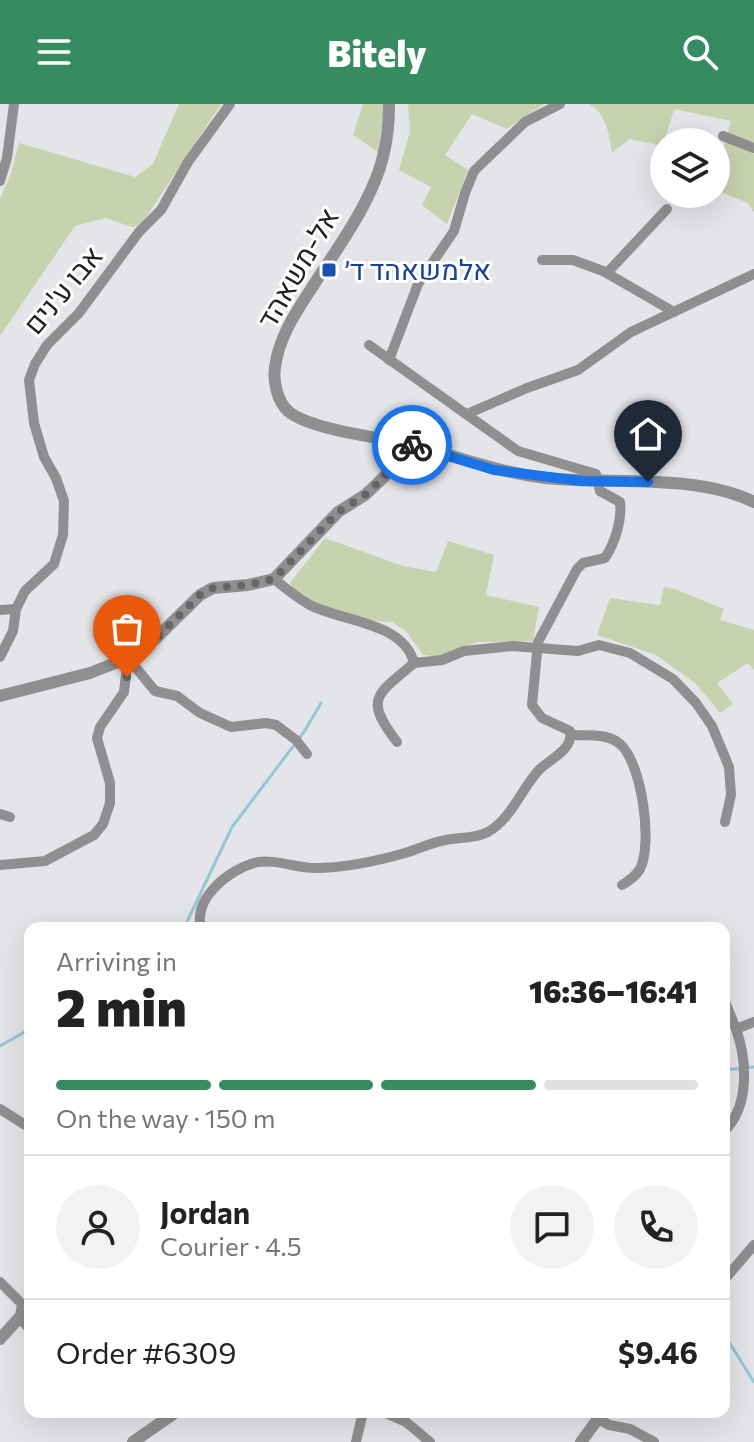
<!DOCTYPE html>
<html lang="en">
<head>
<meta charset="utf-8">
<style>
	body { margin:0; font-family:Commissioner,Heebo,sans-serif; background:#f2f2f2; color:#222; height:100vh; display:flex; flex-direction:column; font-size:30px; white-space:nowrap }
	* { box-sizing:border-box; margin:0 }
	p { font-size:26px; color:#767676 }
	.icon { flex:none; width:44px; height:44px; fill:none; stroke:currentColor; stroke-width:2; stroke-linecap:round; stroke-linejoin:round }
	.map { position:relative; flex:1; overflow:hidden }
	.drawer { position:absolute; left:24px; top:818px; width:706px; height:496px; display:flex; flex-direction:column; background:#fff; border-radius:16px; box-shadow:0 8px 32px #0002 }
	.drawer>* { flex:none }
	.controls { position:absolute; left:650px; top:24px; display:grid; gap:16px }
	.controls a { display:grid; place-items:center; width:80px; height:80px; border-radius:50%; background:#fff; box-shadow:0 8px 32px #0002; font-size:40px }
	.pin { position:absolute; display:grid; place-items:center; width:68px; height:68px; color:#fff; margin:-82px -34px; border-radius:50% 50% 50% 0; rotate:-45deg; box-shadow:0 0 8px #0007 }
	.pin .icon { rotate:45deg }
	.courier { position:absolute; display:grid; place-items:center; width:80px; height:80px; margin:-40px; border:6px solid #1a73e8; border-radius:50%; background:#fff; color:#222; box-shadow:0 2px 10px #0007 }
	.summary em { font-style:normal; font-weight:800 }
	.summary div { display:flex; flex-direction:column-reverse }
	.summary { display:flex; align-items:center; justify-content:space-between; height:136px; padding:0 32px }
	h1 { font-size:52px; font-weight:800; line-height:60px }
	.bar { display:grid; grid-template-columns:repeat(4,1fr); gap:12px 8px; align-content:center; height:96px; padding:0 32px }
	.bar i { height:10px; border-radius:6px; background:#e0e0e0 }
	.bar .selected { background:#358c60 }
	.bar p { grid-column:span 4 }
	.line { display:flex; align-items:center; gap:20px; padding:0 32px; border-top:2px solid #e0e0e0 }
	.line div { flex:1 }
	.round { display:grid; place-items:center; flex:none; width:84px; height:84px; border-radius:42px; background:#f2f2f2 }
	header { display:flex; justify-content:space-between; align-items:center; height:104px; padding:0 32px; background:#358c60; color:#fff; font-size:36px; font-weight:800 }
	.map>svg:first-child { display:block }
</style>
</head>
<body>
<header><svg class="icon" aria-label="menu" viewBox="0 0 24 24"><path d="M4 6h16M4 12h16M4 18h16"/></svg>Bitely<svg class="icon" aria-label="search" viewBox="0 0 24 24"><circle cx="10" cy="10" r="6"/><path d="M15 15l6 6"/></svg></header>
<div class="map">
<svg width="754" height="1338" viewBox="0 0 754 1338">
	<rect width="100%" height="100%" fill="#e4e5e9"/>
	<g fill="#c9d2ae">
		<polygon points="179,0 221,0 141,121 132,123 105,114 75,122 0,232 0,95 11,70 19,39 135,73 153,60"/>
		<polygon points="363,0 385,0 378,48 353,31"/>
		<polygon points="408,0 544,0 507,25 472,10 445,51 468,66 447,120 422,101 431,83 399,66 410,28"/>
		<path d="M 589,0 L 754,0 L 754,108 L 748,99 L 716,86 L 716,73 L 731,17 L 674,5 L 663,42 L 630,35 L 612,49 C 609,30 607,10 589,0 Z"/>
		<polygon points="325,434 403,462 436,468 448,437 494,451 486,491 539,503 533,537 477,538 442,553 423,551 406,527 392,518 366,516 302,499 290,479"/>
		<polygon points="664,483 675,485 724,505 720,516 754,526 754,566 748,559 717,579 733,600 720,609 696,580 656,551 597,531 610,494 660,501"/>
	</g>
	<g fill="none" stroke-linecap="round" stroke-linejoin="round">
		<g stroke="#93c6d6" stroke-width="3">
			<polyline points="184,824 232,723 304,628 321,599"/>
			<polyline points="0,942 30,925"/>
			<polyline points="724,966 754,963"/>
			<polyline points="724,1230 754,1278"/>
		</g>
		<g stroke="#908e90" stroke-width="10">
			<polyline points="723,32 754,44"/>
			<polyline points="0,77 7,54 14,0"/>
			<polyline points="542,156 573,156 603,167 674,208"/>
			<polyline points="607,169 667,105"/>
			<polyline points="389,256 418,180 454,127 465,89 474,67 525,18 560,0"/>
			<polyline points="467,310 527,284 578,266 631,228 754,170"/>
			<path d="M 274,475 C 285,484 297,494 310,501 C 343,518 404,518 414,559 L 442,556 L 464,547 L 512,542 L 578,547 L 599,541 L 630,549 L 673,575 L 696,599 L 712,622 L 729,663 L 731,691 L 725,718"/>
			<polyline points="0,506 16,505"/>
			<polyline points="0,553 13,527 16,505 25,487 54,460 63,431 64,397 56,374 44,353 34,319 29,276 35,260 47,241 79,209 139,128 161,106 188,58 230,0"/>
			<polyline points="128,554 155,587 177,592 200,609 231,623 266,619 276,621 296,636 307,650"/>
			<path d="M 572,631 C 588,632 608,629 620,640 C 642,659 653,740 640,765 C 635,773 629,777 622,781"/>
			<path d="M 397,638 C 363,594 377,591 414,559"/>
			<polyline points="0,710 10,713"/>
			<polyline points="0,761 45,757 94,731 103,720 110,699 110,679 97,634 100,623 124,588 128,554"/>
			<path d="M 201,824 C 193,794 229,766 254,759 C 274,754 295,764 315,764 C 344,764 377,757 405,749 C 419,745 432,738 446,736 C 461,733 474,735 488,728 C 511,715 521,686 538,667 C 549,655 574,646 570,627 L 542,614 L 532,601 L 538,538 L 577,465 L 583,459 L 605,454 C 615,439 622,416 620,398 L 600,387 L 596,370 L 518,347 L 369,241"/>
			<polyline points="724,895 736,925"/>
			<polyline points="0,1005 30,1024"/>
			<path d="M 724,1027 C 750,1003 747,956 736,925 L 754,918"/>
			<polyline points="724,1176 754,1141"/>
			<polyline points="0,1178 22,1200 20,1213"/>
			<polyline points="286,1308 297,1308"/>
			<polyline points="383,1308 406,1318 430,1338"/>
			<polyline points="598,1315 609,1321 630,1325 654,1338"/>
			<polyline points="356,1338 363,1308"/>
		</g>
		<g stroke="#908e90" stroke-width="12">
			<path d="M 389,0 C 389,16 388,32 384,48 C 376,89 343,137 320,171 C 302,200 280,227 275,263 C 273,277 277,297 288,307 C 309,325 371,332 399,338 C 449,349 494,368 545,374 C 611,381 695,369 754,398"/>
			<polyline points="0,592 90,569 128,554 146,544 200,491 213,484 248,481 274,475 338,408 365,391 383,374 410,341"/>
			<polyline points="0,1235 20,1213 30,1224"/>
			<polyline points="133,1338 176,1308"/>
			<polyline points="581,1338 603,1308"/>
		</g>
	</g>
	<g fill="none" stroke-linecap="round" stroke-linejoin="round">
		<polyline stroke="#656668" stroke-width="8" stroke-dasharray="0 14.4" points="127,573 128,554 146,544 200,491 213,484 248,481 274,475 338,408 365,391 383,374 410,341 412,341"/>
		<polyline stroke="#1a73e8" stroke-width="10" points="412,341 494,366 581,377 648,378"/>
	</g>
	<rect fill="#1a4fb4" stroke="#fff" stroke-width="3" x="321" y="158" width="16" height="16" rx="4"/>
	<g text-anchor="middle" stroke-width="6" stroke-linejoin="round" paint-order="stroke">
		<g font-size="28" fill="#212122" stroke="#fff">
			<text transform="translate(298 164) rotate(-60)" y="10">אל-משאהד</text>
			<text transform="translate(63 186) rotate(-50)" y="10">אבו ע'נים</text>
		</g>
		<g font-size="28" fill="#164399" stroke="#fff" text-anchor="start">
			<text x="345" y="176">אלמשאהד ד׳</text>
		</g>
	</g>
</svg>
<div class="controls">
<a><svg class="icon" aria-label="layers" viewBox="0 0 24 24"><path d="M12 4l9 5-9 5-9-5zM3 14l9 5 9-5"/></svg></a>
</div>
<div class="pin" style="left:127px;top:573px;background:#ea580c"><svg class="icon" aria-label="bag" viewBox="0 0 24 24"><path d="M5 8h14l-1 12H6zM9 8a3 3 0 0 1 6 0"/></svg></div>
<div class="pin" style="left:648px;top:378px;background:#1f2937"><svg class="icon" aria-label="home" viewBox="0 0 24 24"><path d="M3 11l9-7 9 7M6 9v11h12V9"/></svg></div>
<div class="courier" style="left:412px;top:341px"><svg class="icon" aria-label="bike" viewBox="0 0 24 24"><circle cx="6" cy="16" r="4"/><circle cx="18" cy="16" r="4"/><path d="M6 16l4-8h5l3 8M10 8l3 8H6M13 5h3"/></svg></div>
<section class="drawer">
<div class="summary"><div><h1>2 min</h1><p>Arriving in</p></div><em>16:36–16:41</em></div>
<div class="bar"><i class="selected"></i><i class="selected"></i><i class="selected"></i><i></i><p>On the way · 150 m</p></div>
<div class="line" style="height:144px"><a class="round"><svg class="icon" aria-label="person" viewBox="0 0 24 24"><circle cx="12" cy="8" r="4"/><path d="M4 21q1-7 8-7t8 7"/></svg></a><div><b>Jordan</b><p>Courier · 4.5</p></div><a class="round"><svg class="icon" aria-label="chat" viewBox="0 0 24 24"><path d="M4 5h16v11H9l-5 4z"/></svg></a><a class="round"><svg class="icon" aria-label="phone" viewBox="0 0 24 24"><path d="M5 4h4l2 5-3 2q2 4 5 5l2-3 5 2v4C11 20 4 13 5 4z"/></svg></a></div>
<div class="line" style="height:104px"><div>Order #6309</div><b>$9.46</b></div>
</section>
</div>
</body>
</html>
